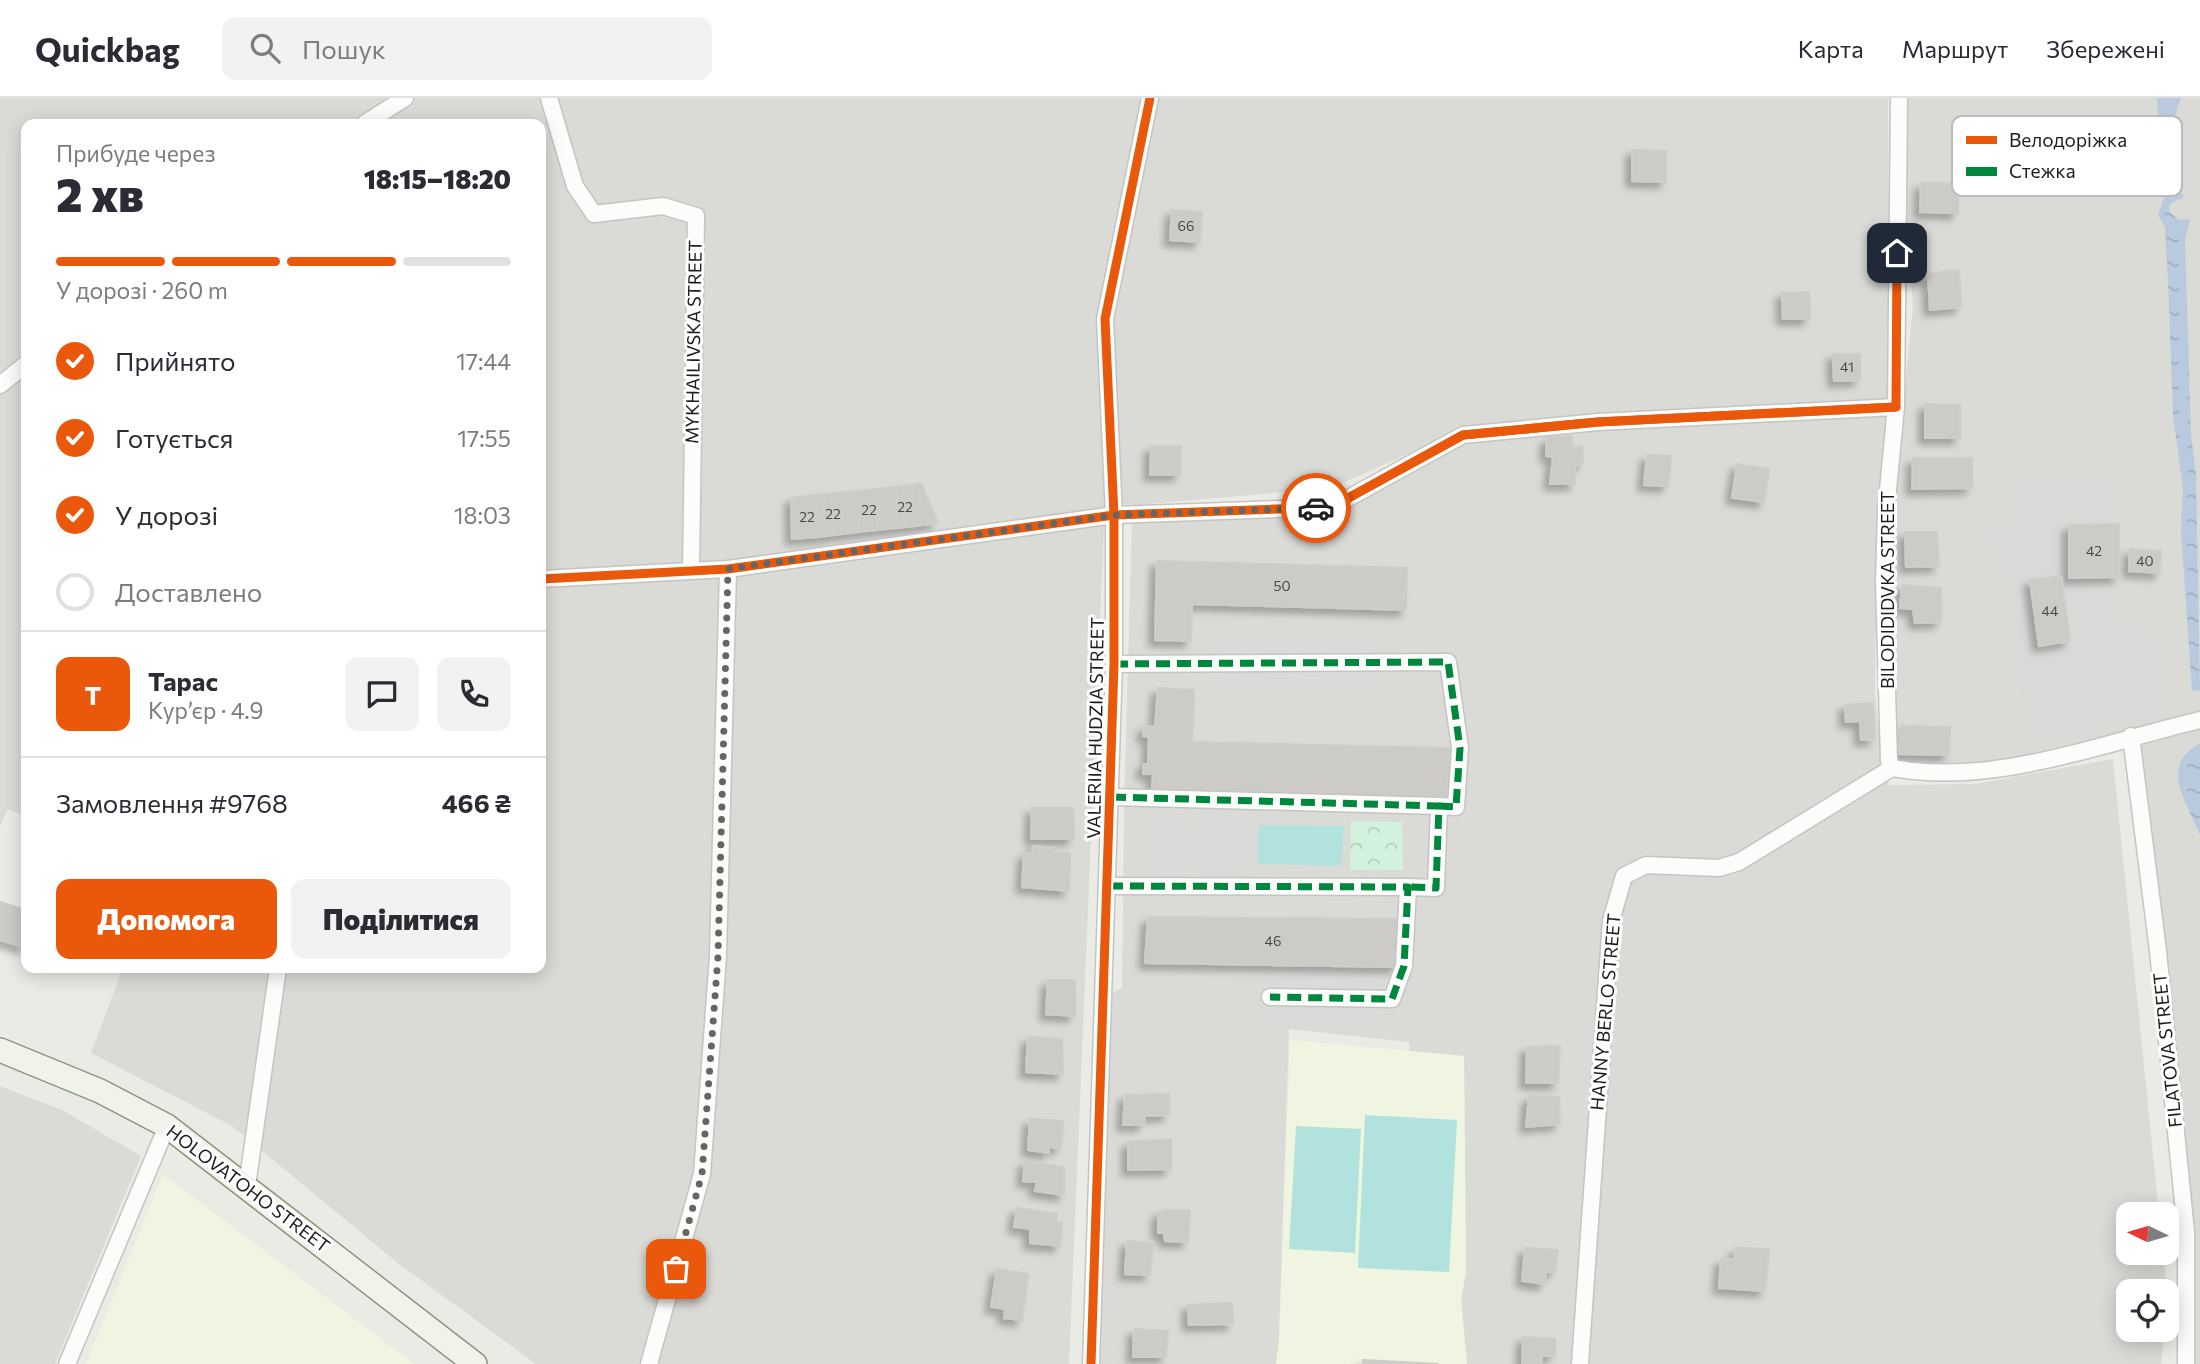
<!DOCTYPE html>
<html lang="uk">
<head>
<meta charset="utf-8">
<style>
	body { margin:0; font-family:Commissioner,sans-serif; background:#f2f2f3; color:#2b2b33; height:100vh; display:flex; flex-direction:column; font-size:26px; white-space:nowrap }
	* { box-sizing:border-box; margin:0 }
	p { font-size:23px; color:#7c7c81 }
	.icon { flex:none; width:38px; height:38px; fill:none; stroke:currentColor; stroke-width:2; stroke-linecap:round; stroke-linejoin:round }
	.map { position:relative; flex:1; overflow:hidden }
	.sheet { position:absolute; left:21px; top:21px; width:525px; height:854px; display:flex; flex-direction:column; background:#fff; border-radius:14px; box-shadow:0 4px 18px #0003 }
	.sheet>* { flex:none }
	.needle { width:46px; rotate:275deg }
	.controls { position:absolute; left:2116px; top:1104px; display:grid; gap:14px }
	.controls a { display:grid; place-items:center; width:63px; height:63px; border-radius:14px; background:#fff; box-shadow:0 4px 18px #0003; font-size:35px }
	.pin { position:absolute; display:grid; place-items:center; width:60px; height:60px; color:#fff; margin:-30px; border-radius:14px; box-shadow:0 4px 10px #0006 }
	.courier { position:absolute; display:grid; place-items:center; width:70px; height:70px; margin:-35px; border:5px solid #ea580c; border-radius:50%; background:#fff; color:#222; box-shadow:0 2px 9px #0007 }
	.head em { font-style:normal; font-weight:800 }
	.head div { display:flex; flex-direction:column-reverse }
	.head { display:flex; align-items:center; justify-content:space-between; height:119px; padding:0 35px }
	h1 { font-size:46px; font-weight:800; line-height:52px }
	.bar { display:grid; grid-template-columns:repeat(4,1fr); gap:10px 7px; align-content:center; height:84px; padding:0 35px }
	.bar i { height:9px; border-radius:5px; background:#e1e1e2 }
	.bar .active { background:#ea580c }
	.bar p { grid-column:span 4 }
	.line { display:flex; align-items:center; gap:18px; padding:0 35px; border-top:2px solid #e1e1e2 }
	.line div { flex:1 }
	.round { display:grid; place-items:center; flex:none; width:74px; height:74px; border-radius:14px; background:#f2f2f3 }
	ol { padding:0 35px; list-style:none }
	li { display:flex; align-items:center; gap:21px; height:77px }
	li p { margin-inline-start:auto }
	li .icon { padding:7px; border-radius:50%; background:#ea580c; color:#fff; stroke-width:4 }
	li:last-child { color:#7c7c81 }
	li i { width:38px; height:38px; border:4px solid #e1e1e2; border-radius:50% }
	.button { display:flex; gap:14px; margin-top:auto; padding:14px 35px }
	.button a { flex:1; height:80px; border-radius:14px; background:#ea580c; color:#fff; font-size:28px; font-weight:800; line-height:80px; text-align:center }
	.button a+a { background:#f2f2f3; color:#2b2b33 }
	header { display:flex; align-items:center; gap:42px; box-sizing:border-box; height:98px; padding:0 35px; background:#fff; border-bottom:2px solid #e1e1e2 }
	header strong { font-size:33px }
	nav { display:flex; gap:38px; margin-inline-start:auto; font-size:24px }
	.search { width:490px; height:63px; background:#f2f2f3; display:flex; align-items:center; gap:18px; box-sizing:border-box; padding:0 24px; border-radius:14px; color:#7c7c81; font-size:26px }
	.map>svg:first-child { display:block }
</style>
</head>
<body>
<header>
<strong>Quickbag</strong>
<div class="search"><svg class="icon" aria-label="search" viewBox="0 0 24 24"><circle cx="10" cy="10" r="6"/><path d="M15 15l6 6"/></svg>Пошук</div>
<nav><a>Карта</a><a>Маршрут</a><a>Збережені</a></nav>
</header>
<div class="map">
<svg width="2200" height="1266" viewBox="0 0 2200 1266">
	<defs>
		<pattern id="park-crowns" width="20" height="18" patternUnits="userSpaceOnUse" patternTransform="scale(1.75)"><rect width="20" height="18" fill="#d3f2de"/><path d="M2 6a3 3 0 1 1 6 0M12 15a3 3 0 1 1 6 0" fill="none" stroke="#b5cfbe"/></pattern>
		<pattern id="water-ripples" width="26" height="14" patternUnits="userSpaceOnUse" patternTransform="scale(1.75)"><rect width="26" height="14" fill="#b9cade"/><path d="M2 4q2-2 4 0t4 0M15 11q2-2 4 0t4 0" fill="none" stroke="#9fadbe"/></pattern>
		<filter id="shadow"><feDropShadow dx="-6" dy="6" stdDeviation="3.5" flood-color="#0004"/></filter>
	</defs>
	<rect width="100%" height="100%" fill="#ebebe6"/>
	<g fill="#dadad7">
		<polygon points="0,0 1888,0 1890,290 1877,420 1875,595 1882,665 1889,687 1975,686 2113,661 2159,1116 2128,1116 2128,1155 2163,1155 2168,1202 2167,1214 2166,1194 2128,1194 2128,1232 2165,1232 2161,1266 1467,1266 1461,1202 1466,1173 1464,958 1410,953 1409,944 1289,931 1279,1242 1276,1266 1099,1266 1112,895 1122,890 1124,707 1132,425 1333,417 1464,344 1470,329 1331,390 1136,407 1105,405 1069,1266 536,1266 399,1166 232,1028 91,955 123,870 541,870 541,26 26,26 26,718 8,711 0,728"/>
		<polygon points="1904,0 2200,0 2200,1266 2189,1266 2189,1134 2134,635 1969,672 1895,668 1896,420 1893,413 1913,207 1906,120"/>
		<polygon points="0,988 62,1012 141,1058 55,1266 0,1266"/>
	</g>
	<g fill="#eff5e0">
		<polygon points="1290,942 1464,958 1466,1174 1461,1202 1467,1266 1276,1266 1279,1242"/>
		<polygon points="163,1076 414,1266 86,1266"/>
	</g>
	<polygon fill="#d9d9d7" points="2111,371 2112,522 2158,536 2164,615 2028,651 2010,484 1990,483 1988,429 2019,423 2020,373"/>
	<polygon fill="url(#park-crowns)" points="1351,723 1402,724 1403,772 1350,772"/>
	<g fill="#b2e2dd">
		<polygon points="1259,727 1344,728 1341,768 1258,766"/>
		<polygon points="1365,1017 1457,1022 1449,1174 1358,1170"/>
		<polygon points="1296,1028 1361,1031 1355,1155 1289,1151"/>
	</g>
	<g fill="#dadad8">
		<polygon points="1220,533 1378,535 1376,596 1217,593"/>
		<polygon points="1155,713 1179,714 1179,723 1205,723 1206,717 1242,717 1242,725 1249,726 1248,767 1239,768 1240,779 1206,779 1206,770 1187,769 1185,778 1155,779 1155,768 1146,768 1147,726 1154,726"/>
		<polygon points="1426,715 1439,717 1436,782 1425,782 1425,772 1419,771 1420,721 1426,721"/>
		<polygon points="1255,873 1380,876 1378,910 1385,910 1383,925 1252,921"/>
	</g>
	<g fill="url(#water-ripples)">
		<path d="M 2157,0 L 2181,0 C 2169,26 2168,74 2184,99 L 2170,106 L 2169,114 L 2179,122 L 2190,121 L 2185,142 L 2191,336 L 2196,377 L 2200,592 L 2192,593 L 2181,432 L 2183,391 L 2173,317 L 2168,182 L 2165,129 L 2158,117 L 2164,99 Z"/>
		<path d="M 2200,646 L 2200,737 C 2187,705 2158,666 2200,646 Z"/>
	</g>
	<g fill="#cccbc7" stroke="#cecdc7" stroke-width="2" filter="url(#shadow)">
		<polygon points="1632,52 1666,53 1666,84 1632,83"/>
		<polygon points="1921,85 1958,85 1958,115 1920,114"/>
		<polygon points="1172,112 1202,114 1200,144 1170,142"/>
		<polygon points="1959,172 1961,209 1930,212 1928,176"/>
		<polygon points="1809,194 1810,221 1783,221 1782,195"/>
		<polygon points="1833,256 1860,256 1860,282 1834,283"/>
		<polygon points="1925,306 1960,307 1960,340 1925,340"/>
		<polygon points="1572,338 1572,349 1582,348 1583,365 1575,368 1575,386 1550,386 1553,359 1546,358 1547,340"/>
		<polygon points="1151,348 1181,348 1180,377 1150,377"/>
		<polygon points="1647,357 1671,358 1668,388 1644,387"/>
		<polygon points="1913,360 1972,360 1972,390 1912,391"/>
		<polygon points="1737,366 1769,371 1764,404 1732,400"/>
		<polygon points="921,385 938,425 914,428 913,387"/>
		<polygon points="913,387 914,428 896,430 897,389"/>
		<polygon points="897,389 896,430 877,432 878,391"/>
		<polygon points="878,391 877,432 858,434 861,393"/>
		<polygon points="861,393 858,434 841,436 846,394"/>
		<polygon points="846,394 841,436 818,439 826,396"/>
		<polygon points="826,396 818,439 792,441 791,400"/>
		<polygon points="2119,426 2119,479 2069,480 2069,427"/>
		<polygon points="1905,434 1937,434 1939,468 1906,469"/>
		<polygon points="2130,451 2161,453 2160,475 2129,473"/>
		<polygon points="1157,463 1407,470 1406,512 1192,506 1191,543 1155,542"/>
		<polygon points="2061,478 2070,543 2039,548 2030,482"/>
		<polygon points="1902,487 1941,490 1941,524 1915,525 1913,511 1900,510"/>
		<polygon points="1158,590 1194,592 1192,644 1449,650 1447,702 1152,690 1153,676 1143,676 1143,666 1148,666 1149,639 1143,638 1144,628 1155,628"/>
		<polygon points="1873,605 1875,641 1861,642 1860,623 1846,624 1845,607"/>
		<polygon points="1900,628 1950,629 1949,657 1899,656"/>
		<polygon points="1032,710 1073,710 1074,741 1031,741"/>
		<polygon points="1033,748 1054,750 1054,755 1070,755 1069,793 1022,789 1024,755 1032,756"/>
		<polygon points="0,804 26,812 26,850 0,842"/>
		<polygon points="1148,819 1399,821 1398,869 1145,865"/>
		<polygon points="1048,882 1075,882 1075,918 1046,916"/>
		<polygon points="1028,939 1062,941 1063,976 1026,974"/>
		<polygon points="1560,948 1558,985 1526,985 1527,949"/>
		<polygon points="1169,996 1169,1017 1145,1018 1144,1027 1123,1027 1125,997"/>
		<polygon points="1529,998 1559,999 1560,1026 1526,1029"/>
		<polygon points="1030,1021 1063,1023 1061,1050 1049,1049 1049,1055 1028,1052"/>
		<polygon points="1171,1041 1171,1071 1128,1072 1128,1044"/>
		<polygon points="1025,1063 1064,1069 1064,1097 1035,1093 1037,1084 1023,1083"/>
		<polygon points="1017,1110 1057,1116 1056,1125 1062,1125 1060,1148 1030,1145 1030,1131 1014,1129"/>
		<polygon points="1166,1112 1190,1112 1188,1144 1165,1143 1164,1135 1158,1135 1158,1115"/>
		<polygon points="1127,1143 1153,1145 1150,1177 1125,1176"/>
		<polygon points="1525,1150 1558,1152 1555,1174 1546,1174 1545,1186 1522,1183"/>
		<polygon points="1736,1150 1769,1151 1765,1193 1719,1190 1721,1161 1734,1161"/>
		<polygon points="997,1171 1028,1176 1022,1222 1004,1220 1005,1211 991,1209"/>
		<polygon points="1232,1205 1233,1226 1189,1227 1188,1207"/>
		<polygon points="1134,1231 1168,1233 1166,1259 1133,1259"/>
		<polygon points="1523,1239 1555,1241 1555,1258 1542,1258 1541,1266 1522,1266"/>
		<polygon points="1363,1262 1438,1266 1363,1266"/>
	</g>
	<g fill="none" stroke-linecap="round" stroke-linejoin="round">
		<g stroke="#c4c4c2" stroke-width="19">
			<g id="minor">
				<polyline points="549,0 575,88 594,116 663,108 696,118 691,473"/>
				<path d="M 1899,0 L 1896,309 L 1886,412 L 1884,484 L 1889,663 L 1892,670 C 1992,689 2103,645 2200,622"/>
				<polyline points="364,26 405,0"/>
				<polyline points="0,287 26,266"/>
				<polyline points="541,481 728,471 1114,417 1332,409 1463,337 1598,324 1896,309"/>
				<polyline points="1114,566 1448,564 1460,650 1456,709 1439,708"/>
				<polyline points="2131,638 2158,853 2186,1134 2186,1266"/>
				<polyline points="1112,699 1439,708 1436,790 1408,789"/>
				<polyline points="1109,788 1408,789 1404,868 1392,901 1270,899"/>
				<polyline points="247,1088 278,870"/>
				<polyline points="67,1266 167,1028"/>
				<polyline points="649,1266 702,1076 718,858 728,471"/>
				<polyline points="1091,1266 1114,566 1114,417 1105,221 1150,0"/>
				<polyline points="1580,1266 1611,823 1624,778 1646,767 1719,770 1739,764 1892,670"/>
			</g>
		</g>
		<g stroke="#8c957e" stroke-width="26">
			<polyline id="secondary" points="0,952 100,993 167,1028 475,1266"/>
		</g>
		<use href="#minor" stroke="#fcfcfb" stroke-width="16"/>
		<use href="#secondary" stroke="#eff3e9" stroke-width="23"/>
		<g stroke="#00873e" stroke-width="7" stroke-dasharray="14 7" stroke-linecap="butt">
			<polyline points="1114,566 1448,564 1460,650 1456,709 1439,708"/>
			<polyline points="1112,699 1439,708 1436,790 1408,789"/>
			<polyline points="1109,788 1408,789 1404,868 1392,901 1270,899"/>
		</g>
		<g stroke="#fff" stroke-width="13">
			<g id="cycleway">
				<polyline points="541,481 728,471 1114,417 1332,409 1463,337 1598,324 1896,309"/>
				<polyline points="1091,1266 1114,566 1114,417 1105,221 1150,0"/>
			</g>
		</g>
		<use href="#cycleway" stroke="#e8590c" stroke-width="9"/>
	</g>
	<g fill="none" stroke-linecap="round" stroke-linejoin="round">
		<polyline stroke="#656563" stroke-width="7" stroke-dasharray="0 12.6" points="676,1171 702,1076 718,858 728,471 1114,417 1316,410"/>
		<polyline stroke="#ea580c" stroke-width="9" points="1316,410 1332,409 1463,337 1598,324 1896,309 1897,155"/>
	</g>
	<g text-anchor="middle" stroke-width="6" stroke-linejoin="round" paint-order="stroke">
		<g font-size="14" fill="#494848">
			<text x="1186" y="133">66</text>
			<text x="1847" y="274">41</text>
			<text x="905" y="414">22</text>
			<text x="869" y="417">22</text>
			<text x="833" y="421">22</text>
			<text x="807" y="424">22</text>
			<text x="2094" y="458">42</text>
			<text x="2145" y="468">40</text>
			<text x="1282" y="493">50</text>
			<text x="2050" y="518">44</text>
			<text x="1273" y="848">46</text>
		</g>
		<g font-size="18" fill="#1d1d1d" stroke="#fff">
			<text transform="translate(694 244) rotate(-89)" y="6">MYKHAILIVSKA STREET</text>
			<text transform="translate(1888 492) rotate(-90)" y="6">BILODIDIDVKA STREET</text>
			<text transform="translate(1096 630) rotate(-89)" y="6">VALERIIA HUDZIA STREET</text>
			<text transform="translate(1606 914) rotate(-85)" y="6">HANNY BERLO STREET</text>
			<text transform="translate(2168 952) rotate(-96)" y="6">FILATOVA STREET</text>
			<text transform="translate(248 1091) rotate(37)" y="6">HOLOVATOHO STREET</text>
		</g>
	</g>
	<rect x="1952" y="18" width="230" height="80" rx="10" fill="#fff" stroke="#bbb" stroke-width="2"/>
	<rect x="1966" y="38" width="31" height="8" fill="#e8590c"/>
	<rect x="1966" y="69" width="31" height="9" fill="#00873e"/>
	<g font-size="19" fill="#1d1d1d">
		<text x="2009" y="49">Велодоріжка</text>
		<text x="2009" y="80">Стежка</text>
	</g>
</svg>
<div class="controls">
<a><svg class="needle" viewBox="-14 -14 28 28"><path d="M0-13l5 13h-10z" fill="#e53935"/><path d="M0 13l5-13h-10z" fill="#7c7c81"/></svg></a>
<a><svg class="icon" aria-label="locate" viewBox="0 0 24 24"><circle cx="12" cy="12" r="6"/><path d="M12 2v4M12 18v4M2 12h4M18 12h4"/></svg></a>
</div>
<div class="pin" style="left:676px;top:1171px;background:#ea580c"><svg class="icon" aria-label="bag" viewBox="0 0 24 24"><path d="M5 8h14l-1 12H6zM9 8a3 3 0 0 1 6 0"/></svg></div>
<div class="pin" style="left:1897px;top:155px;background:#1f2937"><svg class="icon" aria-label="home" viewBox="0 0 24 24"><path d="M3 11l9-7 9 7M6 9v11h12V9"/></svg></div>
<div class="courier" style="left:1316px;top:410px"><svg class="icon" aria-label="car" viewBox="0 0 24 24"><path d="M5 17H2v-5l4-1 3-4h7l3 4 3 1v5h-3M9 17h6M6 11h13"/><circle cx="7" cy="17" r="2"/><circle cx="17" cy="17" r="2"/></svg></div>
<section class="sheet">
<div class="head"><div><h1>2 хв</h1><p>Прибуде через</p></div><em>18:15–18:20</em></div>
<div class="bar"><i class="active"></i><i class="active"></i><i class="active"></i><i></i><p>У дорозі · 260 m</p></div>
<ol>
<li><svg class="icon" aria-label="check" viewBox="0 0 24 24"><path d="M5 12l5 5 9-10"/></svg>Прийнято<p>17:44</p></li>
<li><svg class="icon" aria-label="check" viewBox="0 0 24 24"><path d="M5 12l5 5 9-10"/></svg>Готується<p>17:55</p></li>
<li><svg class="icon" aria-label="check" viewBox="0 0 24 24"><path d="M5 12l5 5 9-10"/></svg>У дорозі<p>18:03</p></li>
<li><i></i>Доставлено</li>
</ol>
<div class="line" style="height:126px"><b class="round" style="background:#ea580c;color:#fff">Т</b><div><b>Тарас</b><p>Кур’єр · 4.9</p></div><a class="round"><svg class="icon" aria-label="chat" viewBox="0 0 24 24"><path d="M4 5h16v11H9l-5 4z"/></svg></a><a class="round"><svg class="icon" aria-label="phone" viewBox="0 0 24 24"><path d="M5 4h4l2 5-3 2q2 4 5 5l2-3 5 2v4C11 20 4 13 5 4z"/></svg></a></div>
<div class="line" style="height:91px"><div>Замовлення #9768</div><b>466 ₴</b></div>
<div class="button"><a>Допомога</a><a>Поділитися</a></div>
</section>
</div>
</body>
</html>
